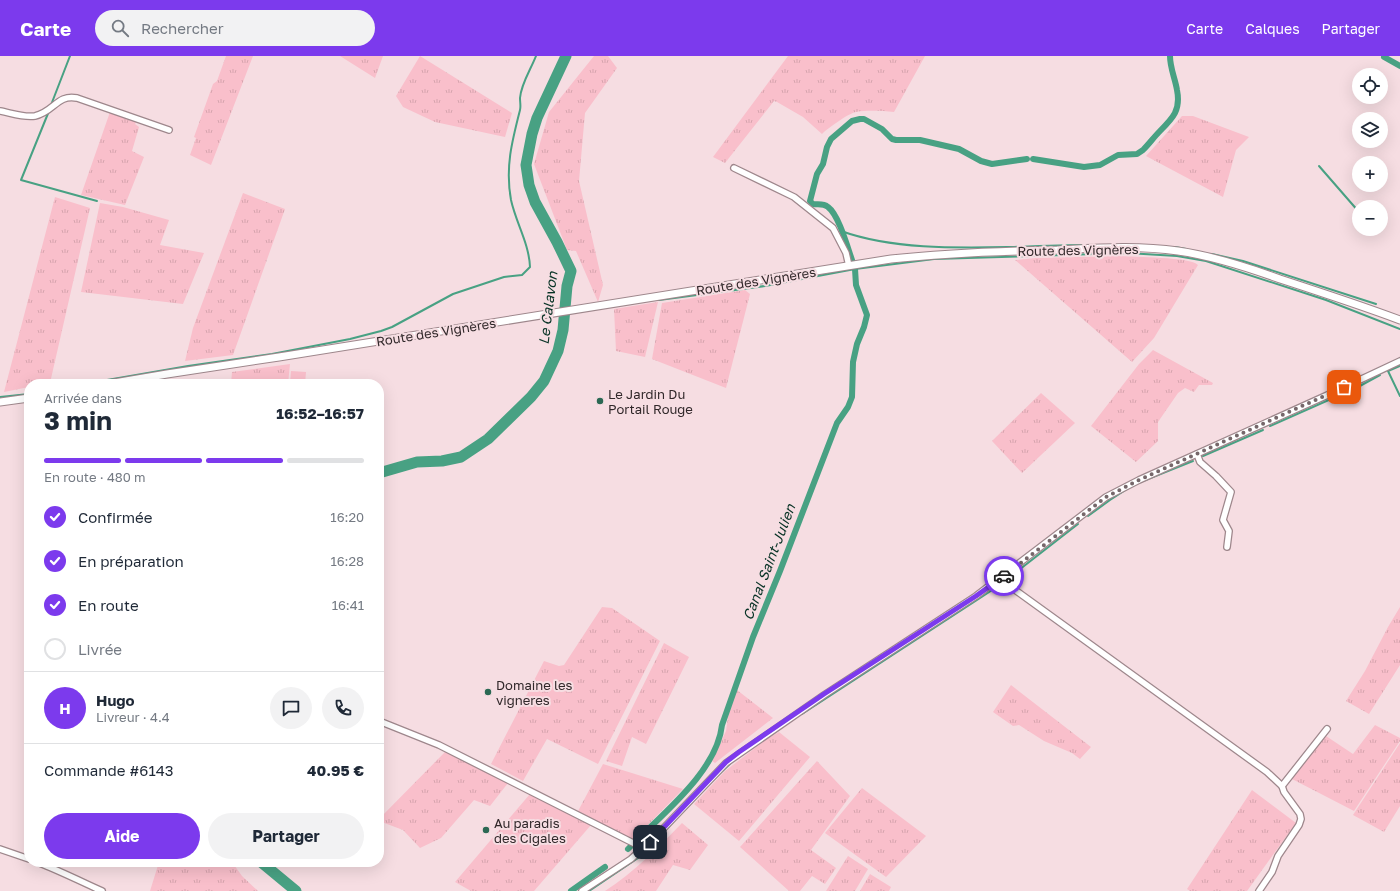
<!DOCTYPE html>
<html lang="fr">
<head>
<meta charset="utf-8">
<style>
	body { margin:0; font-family:"Golos Text",sans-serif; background:#f2f2f3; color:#1f2937; height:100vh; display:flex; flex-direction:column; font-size:15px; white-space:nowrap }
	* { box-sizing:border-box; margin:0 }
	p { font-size:13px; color:#747a83 }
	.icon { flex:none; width:22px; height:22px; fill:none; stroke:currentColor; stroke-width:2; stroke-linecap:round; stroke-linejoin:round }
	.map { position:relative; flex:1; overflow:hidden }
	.drawer { position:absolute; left:24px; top:323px; width:360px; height:488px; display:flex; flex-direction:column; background:#fff; border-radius:16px; box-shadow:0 4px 16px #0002 }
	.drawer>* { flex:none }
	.buttons { position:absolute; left:1352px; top:12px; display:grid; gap:8px }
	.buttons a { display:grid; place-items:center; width:36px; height:36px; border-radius:50%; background:#fff; box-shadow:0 4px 16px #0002; font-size:20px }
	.pin { position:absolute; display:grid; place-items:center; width:34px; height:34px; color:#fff; margin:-17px; border-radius:8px; box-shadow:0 2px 6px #0006 }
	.courier { position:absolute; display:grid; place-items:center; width:40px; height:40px; margin:-20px; border:3px solid #7c3aed; border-radius:50%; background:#fff; color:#222; box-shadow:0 1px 5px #0007 }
	.headline em { font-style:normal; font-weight:700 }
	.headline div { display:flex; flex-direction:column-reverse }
	.headline { display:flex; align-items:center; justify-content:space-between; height:68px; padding:0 20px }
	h1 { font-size:26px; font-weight:700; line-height:30px }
	.bar { display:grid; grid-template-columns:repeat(4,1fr); gap:6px 4px; align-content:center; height:48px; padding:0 20px }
	.bar i { height:5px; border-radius:3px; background:#e0e1e3 }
	.bar .current { background:#7c3aed }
	.bar p { grid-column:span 4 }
	.line { display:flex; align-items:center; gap:10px; padding:0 20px; border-top:1px solid #e0e1e3 }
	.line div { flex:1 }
	.round { display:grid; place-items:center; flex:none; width:42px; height:42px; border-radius:21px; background:#f2f2f3 }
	ol { padding:0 20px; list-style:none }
	li { display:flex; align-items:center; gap:12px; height:44px }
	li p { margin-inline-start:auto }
	li .icon { padding:4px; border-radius:50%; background:#7c3aed; color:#fff; stroke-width:4 }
	li:last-child { color:#747a83 }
	li i { width:22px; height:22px; border:2px solid #e0e1e3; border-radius:50% }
	.button { display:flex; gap:8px; margin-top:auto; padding:8px 20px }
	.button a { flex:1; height:46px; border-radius:24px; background:#7c3aed; color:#fff; font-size:16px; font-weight:700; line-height:46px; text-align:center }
	.button a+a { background:#f2f2f3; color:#1f2937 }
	header { display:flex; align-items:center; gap:24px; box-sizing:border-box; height:56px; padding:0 20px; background:#7c3aed; color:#fff }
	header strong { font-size:19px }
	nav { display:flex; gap:22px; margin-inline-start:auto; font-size:14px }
	.search { width:280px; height:36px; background:#f2f2f3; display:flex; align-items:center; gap:10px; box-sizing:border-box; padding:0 14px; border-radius:22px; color:#747a83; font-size:15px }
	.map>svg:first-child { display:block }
</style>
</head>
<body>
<header>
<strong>Carte</strong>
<div class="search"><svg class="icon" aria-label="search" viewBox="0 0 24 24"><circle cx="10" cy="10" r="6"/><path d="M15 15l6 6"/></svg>Rechercher</div>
<nav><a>Carte</a><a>Calques</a><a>Partager</a></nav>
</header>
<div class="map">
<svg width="1400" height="835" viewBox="0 0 1400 835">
	<defs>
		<pattern id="grass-tufts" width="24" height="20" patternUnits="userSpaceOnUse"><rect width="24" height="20" fill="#f9bfcb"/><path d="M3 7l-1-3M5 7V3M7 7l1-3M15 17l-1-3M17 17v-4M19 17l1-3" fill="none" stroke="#d6a4ae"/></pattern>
	</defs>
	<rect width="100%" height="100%" fill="#f6dde2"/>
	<g fill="url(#grass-tufts)">
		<polygon points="226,0 253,0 211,109 190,99 196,82 194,81 213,28 217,25"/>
		<polygon points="340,0 383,0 375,22"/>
		<polygon points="420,0 512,57 505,81 435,66 403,51 396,40"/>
		<polygon points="594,0 608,0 617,12 585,57 579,125 603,229 598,246 576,195 567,194 534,108 549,56"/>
		<path d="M 788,0 L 925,0 L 894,56 C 882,55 868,54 856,56 C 849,57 828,72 822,78 L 803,61 L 777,46 L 774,45 L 725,107 L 713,101 Z"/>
		<polygon points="110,56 136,66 135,68 139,71 132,95 144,101 125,149 81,139"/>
		<polygon points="1182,60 1193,60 1249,81 1236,94 1223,141 1146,100"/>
		<polygon points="243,137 285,153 233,299 185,305 193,272"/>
		<polygon points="55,141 90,152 50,327 29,328 29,331 4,336"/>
		<polygon points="100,147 123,151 169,164 160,189 204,197 183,248 81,236"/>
		<path d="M 1120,200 C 1134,201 1191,201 1198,209 L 1154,282 L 1132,306 L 1015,204 L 1036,202 Z"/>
		<polygon points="745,234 750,238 726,332 652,303 662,247"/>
		<polygon points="658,246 645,301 616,295 614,253"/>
		<polygon points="1153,294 1213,327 1212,329 1199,329 1194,336 1185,332 1178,337 1158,366 1158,385 1136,406 1091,370 1139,308"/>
		<polygon points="290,308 288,328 231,328 232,316"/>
		<polygon points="1041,337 1075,367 1022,417 992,385"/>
		<polygon points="602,551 612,552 660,585 598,708 547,683 523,725 491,708 544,605 559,610 564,609"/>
		<polygon points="1400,551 1400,609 1369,658 1346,645 1365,615 1388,571"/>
		<polygon points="664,587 689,601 646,688 632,681 622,710 606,705"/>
		<polygon points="1011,629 1091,691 1080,703 1072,697 1044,685 1019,669 1013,670 993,656"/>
		<polygon points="737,634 773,662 715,707 712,705 726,675 729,654"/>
		<polygon points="1375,669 1400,682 1400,685 1354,755 1292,723 1326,680 1353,698"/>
		<polygon points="779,676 810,701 739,785 694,748 725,715 767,683"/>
		<polygon points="1400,687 1400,750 1384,776 1353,759"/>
		<polygon points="445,696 508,727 490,750 474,744 441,782 420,792 403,774 379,765 379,763"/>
		<polygon points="817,705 850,740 811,794 836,812 825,828 812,820 800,835 789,835 740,791"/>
		<polygon points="603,708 683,733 633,784 577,757"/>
		<polygon points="862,732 926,780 886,821 825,777"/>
		<polygon points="1252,734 1296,767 1247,835 1190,835 1187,833"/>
		<polygon points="530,738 591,769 534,835 471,835 455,826"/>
		<path d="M 682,767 L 708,789 L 690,814 L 673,809 L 656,835 L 605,835 C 634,816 658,792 682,767 Z"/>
		<polygon points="848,800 868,813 855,835 826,835"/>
		<polygon points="159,806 232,806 242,820 258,835 150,835"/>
		<polygon points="870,818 891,831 889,835 860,835"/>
	</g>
	<polygon fill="#f9bfcb" points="291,315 306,316 305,328 290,328"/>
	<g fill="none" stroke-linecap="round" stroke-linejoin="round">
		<g stroke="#48a183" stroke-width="2">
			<polyline points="51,49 70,0"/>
			<polyline points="49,55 21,124 97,145"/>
			<polyline points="1319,110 1359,156"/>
			<path d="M 841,175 C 894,194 959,192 1014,191 C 1039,190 1065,189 1090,189"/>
			<polyline points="1175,191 1186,193"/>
			<polyline points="1212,198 1243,205 1376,248"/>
			<polyline points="659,244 765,230 855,213 934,203 1127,197 1177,200 1206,205 1326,244 1400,273"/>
			<polyline points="1400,310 1388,315 1400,340"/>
			<path d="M 84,328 L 188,310 L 272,298 L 350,283 L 381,275 L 392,271 L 453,238 L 504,221 L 522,219 L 530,211 C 529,187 516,167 511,144 C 505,112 512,85 520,54 C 521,50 520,47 520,42 C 521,28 531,13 536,0"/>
			<polyline points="0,341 29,338"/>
			<polyline points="1270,370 1358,331 1380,319"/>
			<polyline points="1203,400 1263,374"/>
			<polyline points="1138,427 1193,405"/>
			<polyline points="1088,460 1110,444 1130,431"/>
			<polyline points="1006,524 1078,468"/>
			<polyline points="802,658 1000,529"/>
			<polyline points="589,835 641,800 714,723 734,704"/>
		</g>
		<g stroke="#48a183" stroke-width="6">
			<polyline points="1384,1 1400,10"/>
			<path d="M 1033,103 L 1084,111 L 1100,109 L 1118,99 L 1137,98 L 1143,94 C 1149,88 1154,81 1160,75 C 1173,62 1181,54 1177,34 C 1175,22 1170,12 1170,0"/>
			<path d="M 853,207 C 848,193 839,159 828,151 C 823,147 818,149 813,148 L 810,145 L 817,118 L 823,108 L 827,91 L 831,83 L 852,65 L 860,63 L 864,63 L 882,73 L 892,83 L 896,84 L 920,84 L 959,93 L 981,105 L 992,108 L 1027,103"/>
			<path d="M 636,785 C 666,755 717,714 722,669 L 753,581 L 780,515 L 837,367 L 848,351 L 852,341 L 853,306 L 857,288 L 864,271 L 867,259 L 856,229 L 855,213"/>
			<polyline points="628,793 632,789"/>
			<polyline points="571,835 605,811"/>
		</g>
		<g stroke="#48a183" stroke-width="11">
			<polyline points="379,417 417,406 442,405 461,401 488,383 531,341 544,325 558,295 563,274 567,230 571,215 557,186 535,146 529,129 526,109 532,78 537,62 566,0"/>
			<polyline points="261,806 296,835"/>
		</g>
		<g stroke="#9e878c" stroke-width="8">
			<g id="minor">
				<path d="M 0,55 C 11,57 24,62 35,60 C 54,56 57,38 77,42 L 169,74"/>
				<polyline points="734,112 794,141 833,172 846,197 849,210"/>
				<polyline points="1197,398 1200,406 1216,420 1231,436 1223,464 1229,475 1227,491"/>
				<polyline points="1000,523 1267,716 1282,730 1284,736 1300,758 1301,763 1299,769 1278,800 1272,816 1259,835"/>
				<polyline points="379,665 439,689 643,792"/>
				<polyline points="1282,730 1327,673"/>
				<polyline points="0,793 29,803"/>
				<path d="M 37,806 C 60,815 80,825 102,835"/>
				<polyline points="582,835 631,803 657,779 726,707 824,639 976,540 1106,441 1139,424 1332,337 1400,305"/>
			</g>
		</g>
		<g stroke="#9e878c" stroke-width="9">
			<g id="tertiary">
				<path d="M 108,328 L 167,318 L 279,301 L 891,203 C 946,197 1001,195 1057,194 C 1097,192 1138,189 1178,195 C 1213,200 1247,211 1280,223 C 1320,236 1360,249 1400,264"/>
				<polyline points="0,346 29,342"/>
			</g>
		</g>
		<use href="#minor" stroke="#fff" stroke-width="5.5"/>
		<use href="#tertiary" stroke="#fff" stroke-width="7"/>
	</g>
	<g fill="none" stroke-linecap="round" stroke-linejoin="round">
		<polyline stroke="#76676a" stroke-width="4" stroke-dasharray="0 7.2" points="1004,520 1106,441 1139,424 1344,331"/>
		<polyline stroke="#7c3aed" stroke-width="5" points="650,786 726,706 739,696 824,638 976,540 1004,520"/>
	</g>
	<g fill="#2b6853" stroke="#f6dde2" stroke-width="1.5">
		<circle cx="600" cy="345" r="4"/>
		<circle cx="488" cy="636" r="4"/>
		<circle cx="486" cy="774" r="4"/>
	</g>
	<g text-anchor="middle" stroke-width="4" stroke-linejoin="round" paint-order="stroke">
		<g font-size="13" fill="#31282a" stroke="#f6dde2">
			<text transform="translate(1078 194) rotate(-1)" y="5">Route des Vignères</text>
			<text transform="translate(756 225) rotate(-9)" y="5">Route des Vignères</text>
			<text transform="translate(436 276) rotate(-9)" y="5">Route des Vignères</text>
		</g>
		<g font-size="13" fill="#31282a" stroke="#f6dde2" text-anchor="start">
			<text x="608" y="343">Le Jardin Du<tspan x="608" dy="15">Portail Rouge</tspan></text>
			<text x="496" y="634">Domaine les<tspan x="496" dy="15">vigneres</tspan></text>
			<text x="494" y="772">Au paradis<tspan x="494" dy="15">des Cigales</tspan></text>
		</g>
		<g font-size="14" font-style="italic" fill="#073225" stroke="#f6dde2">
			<text transform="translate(548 252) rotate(-83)" y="5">Le Calavon</text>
			<text transform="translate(769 506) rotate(-69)" y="5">Canal Saint-Julien</text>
		</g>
	</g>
</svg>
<div class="buttons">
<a><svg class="icon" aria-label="locate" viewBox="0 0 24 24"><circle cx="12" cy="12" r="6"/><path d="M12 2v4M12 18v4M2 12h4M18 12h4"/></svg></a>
<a><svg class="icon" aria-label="layers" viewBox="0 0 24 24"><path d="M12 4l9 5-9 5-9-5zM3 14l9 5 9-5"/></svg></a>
<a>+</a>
<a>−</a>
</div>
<div class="pin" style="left:1344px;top:331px;background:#ea580c"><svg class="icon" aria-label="bag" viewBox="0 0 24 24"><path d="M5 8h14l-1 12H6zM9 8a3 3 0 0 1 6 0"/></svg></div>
<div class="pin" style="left:650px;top:786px;background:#1f2937"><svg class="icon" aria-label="home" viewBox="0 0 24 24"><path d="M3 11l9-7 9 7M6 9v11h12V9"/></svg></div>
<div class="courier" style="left:1004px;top:520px"><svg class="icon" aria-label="car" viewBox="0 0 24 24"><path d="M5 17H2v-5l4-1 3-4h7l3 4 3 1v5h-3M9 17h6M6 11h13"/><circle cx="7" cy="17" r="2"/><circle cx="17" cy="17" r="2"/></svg></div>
<section class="drawer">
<div class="headline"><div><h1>3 min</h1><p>Arrivée dans</p></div><em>16:52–16:57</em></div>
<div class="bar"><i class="current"></i><i class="current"></i><i class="current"></i><i></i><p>En route · 480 m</p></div>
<ol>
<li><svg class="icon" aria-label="check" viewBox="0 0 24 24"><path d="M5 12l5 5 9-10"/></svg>Confirmée<p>16:20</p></li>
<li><svg class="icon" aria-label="check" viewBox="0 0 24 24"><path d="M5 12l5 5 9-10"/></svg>En préparation<p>16:28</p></li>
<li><svg class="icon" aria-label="check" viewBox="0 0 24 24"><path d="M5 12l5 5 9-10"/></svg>En route<p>16:41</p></li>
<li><i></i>Livrée</li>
</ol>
<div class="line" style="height:72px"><b class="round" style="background:#7c3aed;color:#fff">H</b><div><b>Hugo</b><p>Livreur · 4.4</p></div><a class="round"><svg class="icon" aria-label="chat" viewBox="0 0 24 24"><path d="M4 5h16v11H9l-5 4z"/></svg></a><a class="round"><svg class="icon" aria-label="phone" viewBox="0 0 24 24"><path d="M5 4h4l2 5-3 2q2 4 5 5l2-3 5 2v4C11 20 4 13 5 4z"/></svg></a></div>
<div class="line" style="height:52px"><div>Commande #6143</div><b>40.95 €</b></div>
<div class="button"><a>Aide</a><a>Partager</a></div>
</section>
</div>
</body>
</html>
